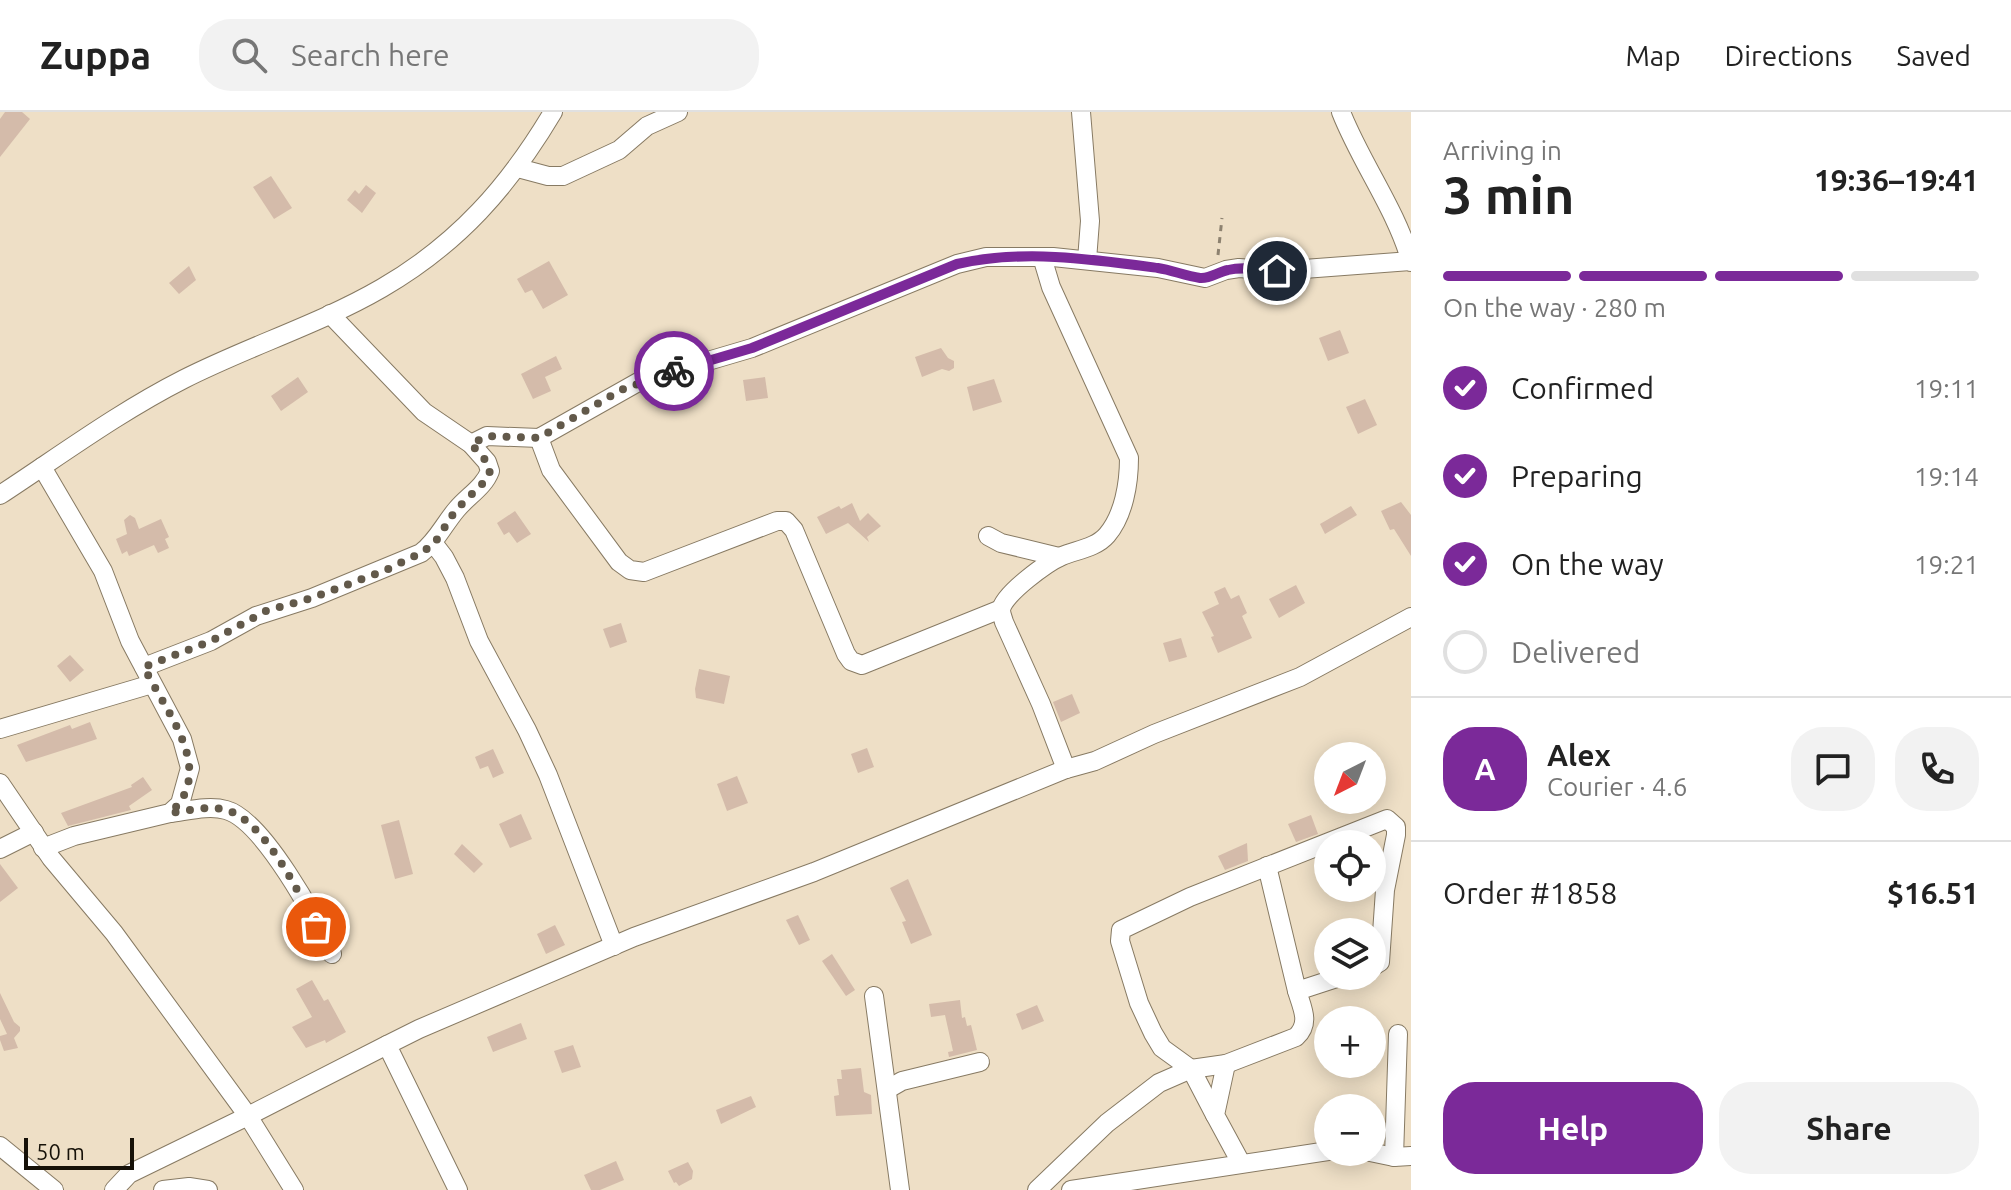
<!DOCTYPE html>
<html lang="en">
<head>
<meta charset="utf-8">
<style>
	body { margin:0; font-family:Ubuntu,sans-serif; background:#f2f2f2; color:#222; height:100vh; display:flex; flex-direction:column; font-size:30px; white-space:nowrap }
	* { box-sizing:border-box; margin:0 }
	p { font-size:26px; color:#767676 }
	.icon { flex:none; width:44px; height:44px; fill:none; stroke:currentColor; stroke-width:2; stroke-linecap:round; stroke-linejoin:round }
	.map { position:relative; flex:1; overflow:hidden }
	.drawer { display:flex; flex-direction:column; background:#fff; width:600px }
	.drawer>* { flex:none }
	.needle { width:52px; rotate:222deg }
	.tools { position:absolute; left:1314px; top:630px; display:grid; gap:16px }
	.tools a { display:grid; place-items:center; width:72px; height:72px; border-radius:50%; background:#fff; box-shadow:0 4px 20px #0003; font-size:40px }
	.scale { position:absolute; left:24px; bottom:20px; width:110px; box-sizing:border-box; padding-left:8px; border:4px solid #161108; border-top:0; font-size:22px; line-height:28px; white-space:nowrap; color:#161108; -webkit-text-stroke:6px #eedfc6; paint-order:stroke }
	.pin { position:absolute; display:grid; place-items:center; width:68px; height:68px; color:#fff; margin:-34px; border:4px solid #fff; border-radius:50%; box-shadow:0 2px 8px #0007 }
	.courier { position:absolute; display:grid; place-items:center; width:80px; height:80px; margin:-40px; border:6px solid #7b2999; border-radius:50%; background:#fff; color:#222; box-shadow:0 2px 10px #0007 }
	.headline em { font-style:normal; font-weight:700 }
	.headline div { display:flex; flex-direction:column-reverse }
	.headline { display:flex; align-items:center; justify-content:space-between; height:136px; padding:0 32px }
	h1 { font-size:52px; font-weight:700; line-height:60px }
	.bar { display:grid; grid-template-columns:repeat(4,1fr); gap:12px 8px; align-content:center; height:96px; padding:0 32px }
	.bar i { height:10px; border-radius:6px; background:#e0e0e0 }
	.bar .active { background:#7b2999 }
	.bar p { grid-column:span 4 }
	.line { display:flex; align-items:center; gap:20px; padding:0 32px; border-top:2px solid #e0e0e0 }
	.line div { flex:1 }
	.round { display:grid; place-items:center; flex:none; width:84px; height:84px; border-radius:32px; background:#f2f2f2 }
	ol { padding:0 32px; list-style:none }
	li { display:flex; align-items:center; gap:24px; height:88px }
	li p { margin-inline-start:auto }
	li .icon { padding:8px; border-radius:50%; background:#7b2999; color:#fff; stroke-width:4 }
	li:last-child { color:#767676 }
	li i { width:44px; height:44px; border:4px solid #e0e0e0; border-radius:50% }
	.action { display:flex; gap:16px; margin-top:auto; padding:16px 32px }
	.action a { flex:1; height:92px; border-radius:32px; background:#7b2999; color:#fff; font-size:32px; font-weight:700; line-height:92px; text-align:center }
	.action a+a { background:#f2f2f2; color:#222 }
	header { display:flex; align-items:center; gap:48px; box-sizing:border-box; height:112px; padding:0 40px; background:#fff; border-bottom:2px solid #e0e0e0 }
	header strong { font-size:38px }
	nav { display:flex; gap:44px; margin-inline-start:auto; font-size:28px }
	.search { width:560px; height:72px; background:#f2f2f2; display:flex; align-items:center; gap:20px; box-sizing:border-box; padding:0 28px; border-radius:32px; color:#767676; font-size:30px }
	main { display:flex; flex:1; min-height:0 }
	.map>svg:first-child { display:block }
</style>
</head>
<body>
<header>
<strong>Zuppa</strong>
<div class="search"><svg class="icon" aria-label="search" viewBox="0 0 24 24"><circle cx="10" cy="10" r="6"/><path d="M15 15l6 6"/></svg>Search here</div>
<nav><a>Map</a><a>Directions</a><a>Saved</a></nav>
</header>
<main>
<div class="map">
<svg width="1411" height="1078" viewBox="0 0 1411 1078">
	<rect width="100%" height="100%" fill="#eedfc6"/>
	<g fill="#d4bbaa">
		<polygon points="5,0 22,0 30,7 0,45 0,7"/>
		<polygon points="271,64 292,96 274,107 253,75"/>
		<polygon points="366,73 376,81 362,101 347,88 355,78 359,82"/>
		<polygon points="549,149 568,183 543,197 532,178 525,181 517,167"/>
		<polygon points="189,154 196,168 179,182 169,171"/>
		<polygon points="1340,218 1349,241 1328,249 1319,226"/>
		<polygon points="941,236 948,246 954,249 954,256 949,259 942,257 922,265 915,245"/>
		<polygon points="556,244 562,257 545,265 551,279 533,287 521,262"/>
		<polygon points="298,265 308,280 281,299 271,284"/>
		<polygon points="765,265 768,286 746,289 743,268"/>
		<polygon points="994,267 1002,290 973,299 967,275"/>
		<polygon points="1365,287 1377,313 1358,322 1346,295"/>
		<polygon points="1401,390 1411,403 1411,444 1394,417 1390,418 1381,399"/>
		<polygon points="852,391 860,409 868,401 881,414 867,425 869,430 848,411 826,422 817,405 839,394 841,397"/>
		<polygon points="1351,394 1357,403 1325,422 1320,412"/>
		<polygon points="515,399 531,422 517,431 509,420 504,423 497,411"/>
		<polygon points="130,403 135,406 139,417 161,407 169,425 165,427 169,436 158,441 154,433 129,444 127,439 122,442 116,427 127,422 124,408"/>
		<polygon points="1296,473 1305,491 1279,506 1269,487"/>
		<polygon points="1225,475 1231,487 1239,483 1247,501 1242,504 1252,526 1218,541 1211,525 1214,524 1202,500 1219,492 1214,480"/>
		<polygon points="621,511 627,530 610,536 603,517"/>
		<polygon points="1181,526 1187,545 1169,550 1163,531"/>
		<polygon points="70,543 84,558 70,570 57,554"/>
		<polygon points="699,557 730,564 724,592 696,586 695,577"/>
		<polygon points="1072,582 1080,601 1061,610 1053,590"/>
		<polygon points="90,610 97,627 79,633 26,650 17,633 70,613 72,617"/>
		<polygon points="867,636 874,655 858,661 851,642"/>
		<polygon points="493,637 504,661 493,666 488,654 480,657 475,645"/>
		<polygon points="737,664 748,691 727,699 717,672"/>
		<polygon points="143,665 152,678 129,694 131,698 68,714 61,701 132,675 131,673"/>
		<polygon points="521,702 532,727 510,736 499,712"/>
		<polygon points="1311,703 1318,722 1296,730 1288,712"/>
		<polygon points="399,708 413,762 395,767 381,713"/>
		<polygon points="1247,731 1248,749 1225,758 1218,744"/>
		<polygon points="462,732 483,752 474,761 454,742"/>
		<polygon points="0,752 18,776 0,790"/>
		<polygon points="908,767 932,823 911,832 902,810 906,809 890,776"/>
		<polygon points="798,803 810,828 799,833 786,808"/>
		<polygon points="555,813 565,833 546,842 537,822"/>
		<polygon points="832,842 855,878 846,884 822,849"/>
		<polygon points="312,868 324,889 328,887 346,920 326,931 325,928 306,936 292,915 312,905 296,877"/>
		<polygon points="0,881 14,910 20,915 20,919 14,926 18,936 4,939 0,928 0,924 7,922 0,907"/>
		<polygon points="960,888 962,906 965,905 967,914 971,913 977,938 949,945 948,940 953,939 945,903 931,905 929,892"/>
		<polygon points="1037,893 1044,909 1022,918 1016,902"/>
		<polygon points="521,911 527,927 493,940 487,925"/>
		<polygon points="573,933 581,955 562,961 554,939"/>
		<polygon points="861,956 864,980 871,983 872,1002 836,1004 834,984 839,983 837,967 842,967 841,958"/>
		<polygon points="751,984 756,995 721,1012 716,998"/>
		<polygon points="616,1049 624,1068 600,1078 591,1078 584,1063"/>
		<polygon points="688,1050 693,1059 692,1067 679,1074 676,1070 674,1071 668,1059"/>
	</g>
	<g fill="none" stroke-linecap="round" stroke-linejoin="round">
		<g stroke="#877a63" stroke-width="20">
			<g id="minor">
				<polyline points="1081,0 1090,109 1087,148"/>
				<path d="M 1341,0 C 1361,51 1396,97 1411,150"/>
				<polyline points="518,56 548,64 563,64 619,38 647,14 678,0"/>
				<path d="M 1042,145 L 1051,175 L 1129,346 C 1129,371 1124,403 1107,423 C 1096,436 1076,438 1062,444 C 1048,450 1003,482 1001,498 C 1001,502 1003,506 1004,510 L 1041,592 L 1066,657"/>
				<polyline points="539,326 551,358 619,450 630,458 644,460 777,409 786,409 794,418 846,542 851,549 862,553 1001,497"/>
				<polyline points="471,332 487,324 539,326 640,269 752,236 957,152 986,145 1053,145 1158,156 1205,166 1226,158 1239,156 1277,159 1411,149"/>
				<polyline points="42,355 103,459 130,529 182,627 190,656 180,692 170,701 74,724 43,736"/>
				<path d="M 0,383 C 61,343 119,300 184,267 C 249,234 320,212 382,176 C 458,132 509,74 553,0"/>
				<polyline points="988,424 1001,431 1059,445"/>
				<polyline points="434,432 444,445 455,466 479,529 527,618 548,663 614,834"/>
				<path d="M 144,555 L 211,529 L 256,504 L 312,486 L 421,441 C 437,429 444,412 457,397 C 468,384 484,375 490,359 L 487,350 L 471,332 L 424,300 L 330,202"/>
				<polyline points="0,617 152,572"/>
				<polyline points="0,671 51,746 114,821 248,1004 387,933"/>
				<path d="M 170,701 C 187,699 209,693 226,698 C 263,708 317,808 332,842"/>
				<polyline points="0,737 34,720"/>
				<polyline points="1267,754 1297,879 1343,864"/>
				<polyline points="874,884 900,1078"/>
				<polyline points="1226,952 1215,1003 1241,1051"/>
				<polyline points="888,977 902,969 980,950"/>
				<polyline points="1215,1003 1191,957 1162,936 1153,921 1139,891 1120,829 1121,818 1190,785 1387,707 1396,715 1396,723 1385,778 1380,850 1372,855"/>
				<polyline points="0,1034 54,1078"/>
				<polyline points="1370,1040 1394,1045 1411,1044"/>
				<polyline points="1394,1045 1398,922"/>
				<polyline points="114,1078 129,1062 248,1004 294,1078"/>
				<polyline points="163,1078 189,1075 208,1078"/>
				<polyline points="458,1078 387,933 419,917 634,825 814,760 1066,657 1095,649 1154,622 1300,565 1411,505"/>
				<path d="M 1037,1078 L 1107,1011 L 1159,971 L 1191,957 L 1226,952 L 1296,925 C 1311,911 1302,896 1297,879"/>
				<polyline points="1071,1078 1328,1039"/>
			</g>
		</g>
		<polyline stroke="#8d8270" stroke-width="3" stroke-dasharray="6 6" stroke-linecap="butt" points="1218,143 1222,106"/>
		<use href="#minor" stroke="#fff" stroke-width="18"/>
	</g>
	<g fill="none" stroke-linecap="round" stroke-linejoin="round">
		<path stroke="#62594a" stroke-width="8" stroke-dasharray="0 14.4" d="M 316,815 C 300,782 264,708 226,698 C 209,693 187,699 170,701 C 218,658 164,598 144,555 L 211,529 L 266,499 L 312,486 L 386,458 L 421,441 L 434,432 L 455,399 L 486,368 L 490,359 L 487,350 L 471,332 L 487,324 L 539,326 L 621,278 L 674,259"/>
		<path stroke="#7b2999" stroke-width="10" d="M 674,259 L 752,236 L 957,152 C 1023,137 1092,147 1158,156 C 1172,158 1185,164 1200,166 C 1210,167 1218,160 1228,158 C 1244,154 1261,158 1277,159"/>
	</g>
</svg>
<div class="tools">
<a><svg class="needle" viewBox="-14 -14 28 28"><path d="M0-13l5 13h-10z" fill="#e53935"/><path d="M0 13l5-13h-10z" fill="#767676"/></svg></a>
<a><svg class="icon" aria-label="locate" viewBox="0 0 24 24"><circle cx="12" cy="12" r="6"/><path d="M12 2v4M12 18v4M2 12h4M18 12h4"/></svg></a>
<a><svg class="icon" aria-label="layers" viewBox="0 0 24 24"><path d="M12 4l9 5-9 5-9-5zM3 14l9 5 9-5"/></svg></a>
<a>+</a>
<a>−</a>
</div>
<div class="scale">50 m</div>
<div class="pin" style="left:316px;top:815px;background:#ea580c"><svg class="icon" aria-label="bag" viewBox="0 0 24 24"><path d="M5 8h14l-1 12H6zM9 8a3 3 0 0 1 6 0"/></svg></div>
<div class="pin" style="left:1277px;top:159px;background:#1f2937"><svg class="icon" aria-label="home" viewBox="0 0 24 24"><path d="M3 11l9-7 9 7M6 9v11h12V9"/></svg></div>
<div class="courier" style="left:674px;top:259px"><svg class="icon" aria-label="bike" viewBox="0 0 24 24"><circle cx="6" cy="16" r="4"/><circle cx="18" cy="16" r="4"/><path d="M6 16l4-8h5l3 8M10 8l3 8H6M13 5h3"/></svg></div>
</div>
<section class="drawer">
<div class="headline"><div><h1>3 min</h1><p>Arriving in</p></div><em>19:36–19:41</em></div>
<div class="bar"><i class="active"></i><i class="active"></i><i class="active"></i><i></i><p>On the way · 280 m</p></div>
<ol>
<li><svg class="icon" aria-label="check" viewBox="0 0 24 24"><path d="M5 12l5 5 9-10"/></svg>Confirmed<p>19:11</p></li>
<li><svg class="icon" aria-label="check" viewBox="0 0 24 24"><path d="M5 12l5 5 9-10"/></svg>Preparing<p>19:14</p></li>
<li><svg class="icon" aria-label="check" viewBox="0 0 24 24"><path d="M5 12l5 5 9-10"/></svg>On the way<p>19:21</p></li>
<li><i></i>Delivered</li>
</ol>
<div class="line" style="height:144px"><b class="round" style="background:#7b2999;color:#fff">A</b><div><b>Alex</b><p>Courier · 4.6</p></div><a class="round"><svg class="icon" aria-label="chat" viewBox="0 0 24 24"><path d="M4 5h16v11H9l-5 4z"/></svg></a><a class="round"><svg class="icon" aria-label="phone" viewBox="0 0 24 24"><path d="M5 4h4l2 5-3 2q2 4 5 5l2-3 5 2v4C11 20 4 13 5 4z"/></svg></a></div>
<div class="line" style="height:104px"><div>Order #1858</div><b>$16.51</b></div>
<div class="action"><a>Help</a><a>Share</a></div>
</section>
</main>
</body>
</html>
